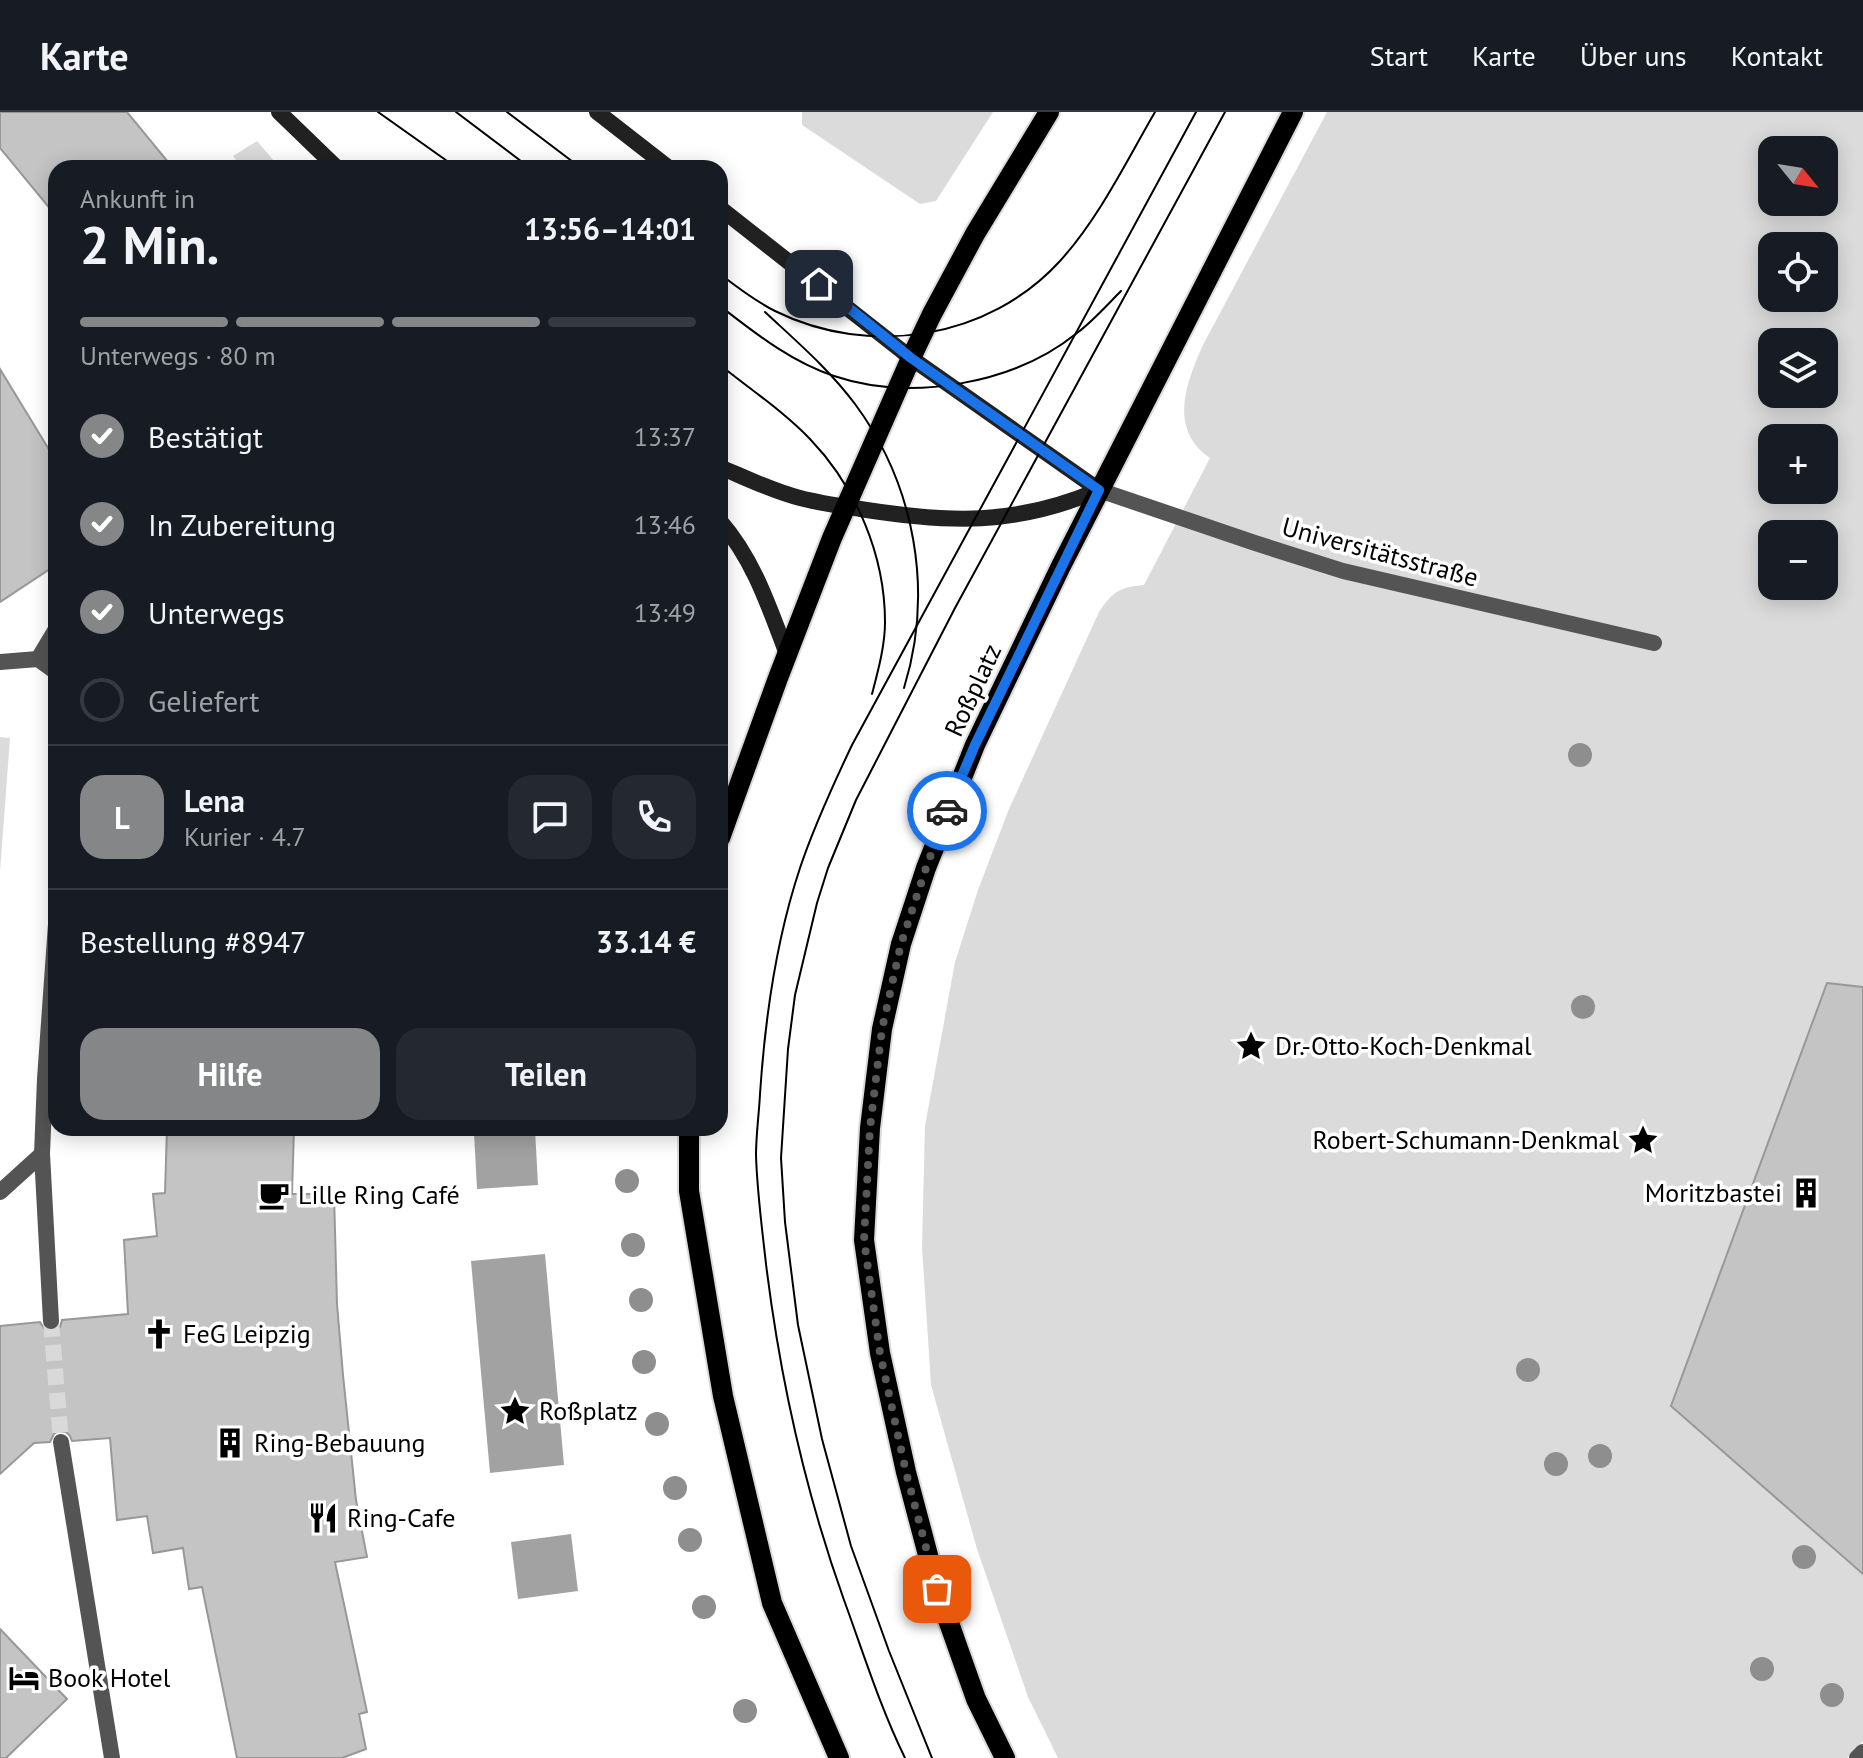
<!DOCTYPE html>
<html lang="de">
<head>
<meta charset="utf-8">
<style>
	body { margin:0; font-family:"PT Sans",sans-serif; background:#242831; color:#f1f3f6; height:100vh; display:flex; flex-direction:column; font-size:30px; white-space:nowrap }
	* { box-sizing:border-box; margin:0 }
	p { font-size:26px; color:#9ea1a6 }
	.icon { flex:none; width:44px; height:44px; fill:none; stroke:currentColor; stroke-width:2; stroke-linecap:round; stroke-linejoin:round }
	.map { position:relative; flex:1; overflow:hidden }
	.drawer { position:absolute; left:48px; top:48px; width:680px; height:976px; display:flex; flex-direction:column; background:#171b24; border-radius:24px; box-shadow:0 4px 20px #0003 }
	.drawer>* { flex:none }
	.needle { width:52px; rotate:120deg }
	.tools { position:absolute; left:1758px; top:24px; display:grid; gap:16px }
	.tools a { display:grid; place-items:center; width:80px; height:80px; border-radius:16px; background:#171b24; box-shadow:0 4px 20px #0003; font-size:40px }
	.pin { position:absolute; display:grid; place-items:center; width:68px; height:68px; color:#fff; margin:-34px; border-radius:16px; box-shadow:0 4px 12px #0006 }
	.courier { position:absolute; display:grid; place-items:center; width:80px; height:80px; margin:-40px; border:6px solid #1a73e8; border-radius:50%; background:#fff; color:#222; box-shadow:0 2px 10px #0007 }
	.head em { font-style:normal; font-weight:700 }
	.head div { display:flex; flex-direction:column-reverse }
	.head { display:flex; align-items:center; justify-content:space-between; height:136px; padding:0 32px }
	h1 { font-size:52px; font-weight:700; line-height:60px }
	.bar { display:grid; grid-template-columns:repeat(4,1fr); gap:12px 8px; align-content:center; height:96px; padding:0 32px }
	.bar i { height:10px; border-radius:6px; background:#363941 }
	.bar .on { background:#858687 }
	.bar p { grid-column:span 4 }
	.line { display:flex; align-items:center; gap:20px; padding:0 32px; border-top:2px solid #363941 }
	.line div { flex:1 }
	.round { display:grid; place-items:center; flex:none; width:84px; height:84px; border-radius:24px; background:#242831 }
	ol { padding:0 32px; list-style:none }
	li { display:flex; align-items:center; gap:24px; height:88px }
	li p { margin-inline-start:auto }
	li .icon { padding:8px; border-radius:50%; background:#858687; color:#fff; stroke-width:4 }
	li:last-child { color:#9ea1a6 }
	li i { width:44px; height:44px; border:4px solid #363941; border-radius:50% }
	.cta { display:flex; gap:16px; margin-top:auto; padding:16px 32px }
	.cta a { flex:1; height:92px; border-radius:24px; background:#858687; color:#fff; font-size:32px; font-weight:700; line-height:92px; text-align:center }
	.cta a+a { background:#242831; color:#f1f3f6 }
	header { display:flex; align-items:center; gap:48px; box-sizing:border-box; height:112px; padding:0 40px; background:#171b24; border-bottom:2px solid #363941 }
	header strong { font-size:38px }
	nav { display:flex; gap:44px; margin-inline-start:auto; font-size:28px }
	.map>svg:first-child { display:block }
</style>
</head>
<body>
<header>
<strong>Karte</strong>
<nav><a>Start</a><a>Karte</a><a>Über uns</a><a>Kontakt</a></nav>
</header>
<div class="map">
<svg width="1863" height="1646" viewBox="0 0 1863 1646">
	<rect width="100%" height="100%" fill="#fff"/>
	<g fill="#dbdbdb" fill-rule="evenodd">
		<polygon points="802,0 993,0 936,89 920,92 802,13"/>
		<path d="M 1327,0 L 1863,0 L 1863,875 L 1827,871 L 1673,1287 L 1677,1299 L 1863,1462 L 1863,1629 L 1847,1646 L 1058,1646 L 1028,1585 L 977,1437 L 931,1273 L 922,1135 L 925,1014 L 955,850 L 978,778 L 1009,697 L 1099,500 C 1112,480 1120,475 1144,473 L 1210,346 C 1168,317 1186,271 1203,233 ZM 1772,38 L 1824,38 L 1824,90 L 1772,90 ZM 1772,134 L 1824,134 L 1824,186 L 1772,186 ZM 1772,230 L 1824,230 L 1824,282 L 1772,282 ZM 1772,326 L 1824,326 L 1824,378 L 1772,378 ZM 1772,422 L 1824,422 L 1824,474 L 1772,474 Z"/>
		<polygon points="257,29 280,56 242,56 233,44"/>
		<polygon points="0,625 10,626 0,760"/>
	</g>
	<g fill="#a2a2a2">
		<polygon points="535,1017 538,1073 477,1077 474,1021"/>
		<polygon points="545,1142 564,1353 490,1361 471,1149"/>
		<polygon points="571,1422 578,1479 518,1487 511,1430"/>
	</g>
	<g fill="#c4c4c4" stroke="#989898" stroke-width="2">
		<polygon points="0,0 127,0 173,56 56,56 56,104 0,36"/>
		<polygon points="0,257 56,349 56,453 0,490"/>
		<polygon points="1827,871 1863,875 1863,1462 1671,1294"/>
		<polygon points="167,1016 294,1016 292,1082 334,1082 337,1192 343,1263 356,1388 367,1445 335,1450 367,1600 359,1602 366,1637 342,1646 237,1646 202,1475 189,1477 183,1436 153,1441 147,1404 117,1408 110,1326 72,1329 70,1324 66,1320 58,1319 54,1322 50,1330 34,1331 0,1362 0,1214 40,1210 45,1218 52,1220 60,1215 62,1208 128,1202 124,1128 157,1124 153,1082 165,1081"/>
		<polygon points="0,1517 67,1587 6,1646 0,1646"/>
	</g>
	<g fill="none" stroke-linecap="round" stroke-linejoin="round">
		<polyline stroke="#d9d9d9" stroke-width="16" stroke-dasharray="16 8" stroke-linecap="butt" points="51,1209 61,1330"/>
		<g stroke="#dbdbdb" stroke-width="24">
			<g id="primary">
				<polyline points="720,726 778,566 832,426 911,246 932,202 975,122 1049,0"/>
				<polyline points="689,1016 689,1079 723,1284 772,1491 839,1646"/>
				<polyline points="1005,1646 976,1587 937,1477 906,1360 880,1241 864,1128 870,1016 882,917 901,832 926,756 975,633 1061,454 1293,0"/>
			</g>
		</g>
		<polyline stroke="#545454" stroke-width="16" points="38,547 56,517"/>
		<polyline stroke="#545454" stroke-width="16" points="1857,1646 1863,1640"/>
		<g stroke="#545454" stroke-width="16">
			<polyline points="1099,378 1255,431 1343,459 1654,531"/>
			<polyline points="0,550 38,547 56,560"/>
			<polyline points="0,1080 42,1042"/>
			<polyline points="51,1209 42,1042 45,967 56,812"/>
			<polyline points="61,1330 112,1646"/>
		</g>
		<g stroke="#212121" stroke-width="16">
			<polyline points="279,0 337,56"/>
			<polyline points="597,0 669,56"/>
			<polyline points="720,96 911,246 1099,378"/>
			<path d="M 720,355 C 746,366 772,379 800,386 C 819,391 840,394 860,397 C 949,411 1014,414 1099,378"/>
			<path d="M 720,409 C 754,448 769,495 787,542"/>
		</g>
		<use href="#primary" stroke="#000" stroke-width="20"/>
		<g stroke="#000" stroke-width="2">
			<polyline points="378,0 457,56"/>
			<polyline points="456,0 530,56"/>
			<polyline points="507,0 581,56"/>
			<path d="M 720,162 C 738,176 755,189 775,199 C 870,246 989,227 1060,149 C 1099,106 1126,50 1155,0"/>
			<path d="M 720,194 C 755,221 791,250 834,264 C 911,290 1014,272 1077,221 C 1093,209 1107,193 1121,179"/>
			<path d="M 765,200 C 796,229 829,257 855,292 C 915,373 934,479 904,576"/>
			<path d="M 720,253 C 750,277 783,299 810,327 C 856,375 885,443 885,510 C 885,534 878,559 872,582"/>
			<path d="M 905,1646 C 880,1595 863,1540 844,1488 C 805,1379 780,1266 766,1152 C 762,1116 757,1079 756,1043 C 756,1023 759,1002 760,982 C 765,906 776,828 800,756 C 814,714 833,673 852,633 L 1196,0"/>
			<polyline points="932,1646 889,1539 851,1434 822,1327 798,1213 785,1110 781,1046 788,937 795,883 817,791 828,756 856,688 955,496 1225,0"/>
		</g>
	</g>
	<g fill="#8e8e8e">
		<circle cx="1580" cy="643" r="12"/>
		<circle cx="1583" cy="895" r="12"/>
		<circle cx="627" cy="1069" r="12"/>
		<circle cx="633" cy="1133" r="12"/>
		<circle cx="641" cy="1188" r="12"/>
		<circle cx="644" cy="1250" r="12"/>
		<circle cx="1528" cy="1258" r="12"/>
		<circle cx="657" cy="1312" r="12"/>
		<circle cx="1600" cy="1344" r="12"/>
		<circle cx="1556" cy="1352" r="12"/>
		<circle cx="675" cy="1376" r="12"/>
		<circle cx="690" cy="1428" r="12"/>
		<circle cx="1804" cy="1445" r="12"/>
		<circle cx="704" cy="1495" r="12"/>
		<circle cx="1762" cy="1557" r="12"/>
		<circle cx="1832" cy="1583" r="12"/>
		<circle cx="745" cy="1599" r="12"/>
	</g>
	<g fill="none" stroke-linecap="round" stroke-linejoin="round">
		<polyline stroke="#595959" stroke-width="8" stroke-dasharray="0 14.4" points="937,1477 906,1360 880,1241 864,1128 870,1016 882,917 901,832 926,756 947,699"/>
		<polyline stroke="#1a73e8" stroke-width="10" points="819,172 911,246 1099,378 975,633 947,699"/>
	</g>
	<defs>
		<g id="sight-bare" transform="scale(2.4)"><path d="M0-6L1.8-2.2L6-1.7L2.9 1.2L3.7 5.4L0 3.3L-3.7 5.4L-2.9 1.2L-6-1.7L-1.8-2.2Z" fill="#000" stroke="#fff" stroke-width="2.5" paint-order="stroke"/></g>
		<g id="building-bare" transform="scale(2.4)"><path d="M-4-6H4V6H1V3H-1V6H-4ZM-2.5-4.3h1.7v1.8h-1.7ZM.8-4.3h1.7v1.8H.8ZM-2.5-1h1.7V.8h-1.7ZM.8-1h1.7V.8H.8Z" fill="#000" stroke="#fff" stroke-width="2.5" paint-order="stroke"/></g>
		<g id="cafe-bare" transform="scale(2.4)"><path d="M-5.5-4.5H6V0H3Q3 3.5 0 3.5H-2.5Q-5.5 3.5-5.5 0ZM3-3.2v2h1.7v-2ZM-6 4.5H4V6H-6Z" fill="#000" stroke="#fff" stroke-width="2.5" paint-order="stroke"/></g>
		<g id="church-bare" transform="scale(2.4)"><path d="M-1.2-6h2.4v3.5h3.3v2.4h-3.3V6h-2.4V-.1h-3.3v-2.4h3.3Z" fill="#000" stroke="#fff" stroke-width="2.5" paint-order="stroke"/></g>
		<g id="restaurant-bare" transform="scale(2.4)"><path d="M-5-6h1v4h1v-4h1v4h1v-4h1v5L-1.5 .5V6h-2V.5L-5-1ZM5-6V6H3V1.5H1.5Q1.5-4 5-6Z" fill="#000" stroke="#fff" stroke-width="2.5" paint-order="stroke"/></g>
		<g id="hotel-bare" transform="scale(2.4)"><path d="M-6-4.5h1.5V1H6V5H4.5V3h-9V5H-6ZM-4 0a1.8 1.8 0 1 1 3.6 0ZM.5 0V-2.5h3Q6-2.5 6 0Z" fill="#000" stroke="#fff" stroke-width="2.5" paint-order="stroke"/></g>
	</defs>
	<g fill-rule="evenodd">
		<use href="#sight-bare" x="1251" y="934"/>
		<use href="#sight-bare" x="1643" y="1028"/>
		<use href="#building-bare" x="1806" y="1081"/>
		<use href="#cafe-bare" x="274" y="1083"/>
		<use href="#church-bare" x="159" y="1222"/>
		<use href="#sight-bare" x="515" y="1299"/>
		<use href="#building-bare" x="230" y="1331"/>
		<use href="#restaurant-bare" x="323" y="1406"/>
		<use href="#hotel-bare" x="24" y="1566"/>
	</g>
	<g text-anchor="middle" stroke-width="7" stroke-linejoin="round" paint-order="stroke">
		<g font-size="26" fill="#000" stroke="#fff">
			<text transform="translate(1380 440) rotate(15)" y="9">Universitätsstraße</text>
			<text transform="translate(973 578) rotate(-65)" y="9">Roßplatz</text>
		</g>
		<g font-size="26" fill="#000" stroke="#fff" text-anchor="start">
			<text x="1275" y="943">Dr.-Otto-Koch-Denkmal</text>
			<text x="1619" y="1037" text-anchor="end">Robert-Schumann-Denkmal</text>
			<text x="1782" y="1090" text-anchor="end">Moritzbastei</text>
			<text x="298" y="1092">Lille Ring Café</text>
			<text x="183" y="1231">FeG Leipzig</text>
			<text x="539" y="1308">Roßplatz</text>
			<text x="254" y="1340">Ring-Bebauung</text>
			<text x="347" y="1415">Ring-Cafe</text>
			<text x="48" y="1575">Book Hotel</text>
		</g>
	</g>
</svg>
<div class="tools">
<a><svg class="needle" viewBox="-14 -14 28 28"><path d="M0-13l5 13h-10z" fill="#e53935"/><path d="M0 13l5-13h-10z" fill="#9ea1a6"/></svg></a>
<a><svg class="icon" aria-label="locate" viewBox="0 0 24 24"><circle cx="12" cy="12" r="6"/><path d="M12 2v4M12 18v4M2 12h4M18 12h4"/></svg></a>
<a><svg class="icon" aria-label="layers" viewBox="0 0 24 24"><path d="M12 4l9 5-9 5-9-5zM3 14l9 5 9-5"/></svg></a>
<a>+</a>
<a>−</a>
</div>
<div class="pin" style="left:937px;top:1477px;background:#ea580c"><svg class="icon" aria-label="bag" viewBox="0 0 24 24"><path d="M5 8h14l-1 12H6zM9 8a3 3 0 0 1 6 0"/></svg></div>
<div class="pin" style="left:819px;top:172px;background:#1f2937"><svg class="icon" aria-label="home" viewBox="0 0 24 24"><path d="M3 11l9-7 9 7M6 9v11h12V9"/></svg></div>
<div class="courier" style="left:947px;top:699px"><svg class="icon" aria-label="car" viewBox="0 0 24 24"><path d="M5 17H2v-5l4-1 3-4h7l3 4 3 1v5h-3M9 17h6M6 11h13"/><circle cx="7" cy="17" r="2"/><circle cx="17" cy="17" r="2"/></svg></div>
<section class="drawer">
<div class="head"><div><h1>2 Min.</h1><p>Ankunft in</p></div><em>13:56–14:01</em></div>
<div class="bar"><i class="on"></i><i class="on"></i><i class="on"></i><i></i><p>Unterwegs · 80 m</p></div>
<ol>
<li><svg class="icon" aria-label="check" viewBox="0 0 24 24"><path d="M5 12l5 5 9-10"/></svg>Bestätigt<p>13:37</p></li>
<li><svg class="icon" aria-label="check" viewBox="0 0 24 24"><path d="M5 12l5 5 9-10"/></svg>In Zubereitung<p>13:46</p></li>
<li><svg class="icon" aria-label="check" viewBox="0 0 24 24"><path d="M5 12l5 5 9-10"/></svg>Unterwegs<p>13:49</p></li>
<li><i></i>Geliefert</li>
</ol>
<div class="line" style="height:144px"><b class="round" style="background:#858687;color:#fff">L</b><div><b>Lena</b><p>Kurier · 4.7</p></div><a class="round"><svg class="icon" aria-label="chat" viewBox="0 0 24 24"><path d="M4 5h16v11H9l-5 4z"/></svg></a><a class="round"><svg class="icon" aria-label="phone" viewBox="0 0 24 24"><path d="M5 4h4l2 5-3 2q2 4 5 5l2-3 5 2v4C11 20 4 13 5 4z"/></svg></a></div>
<div class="line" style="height:104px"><div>Bestellung #8947</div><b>33.14 €</b></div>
<div class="cta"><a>Hilfe</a><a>Teilen</a></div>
</section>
</div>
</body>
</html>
